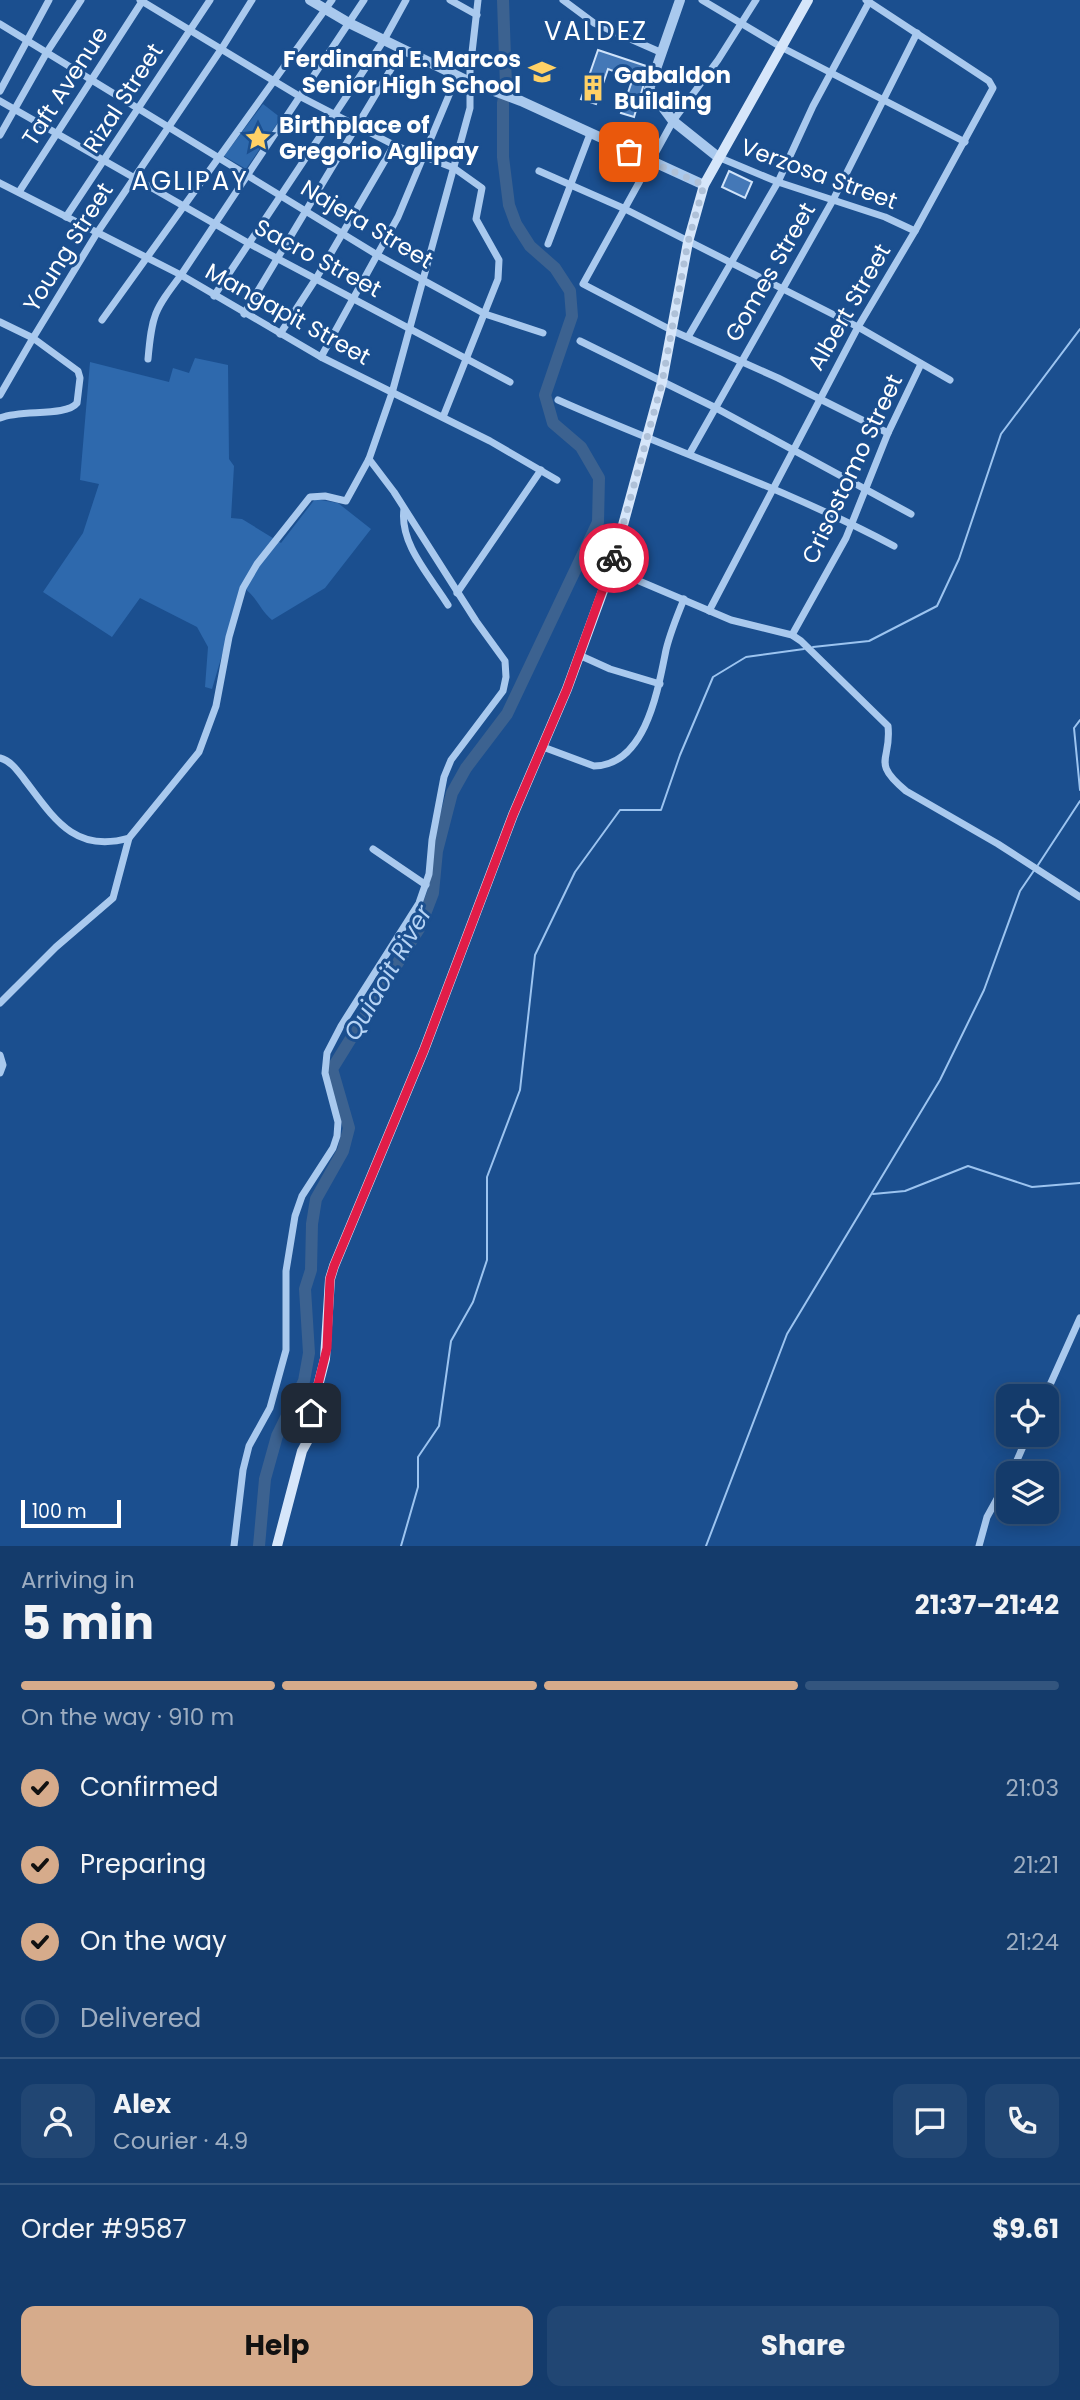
<!DOCTYPE html>
<html lang="en">
<head>
<meta charset="utf-8">
<style>
	body { margin:0; font-family:Poppins,sans-serif; background:#214673; color:#f1f3f6; height:100vh; display:flex; flex-direction:column; font-size:26px; white-space:nowrap }
	* { box-sizing:border-box; margin:0 }
	p { font-size:23px; color:#9dadc1 }
	.icon { flex:none; width:38px; height:38px; fill:none; stroke:currentColor; stroke-width:2; stroke-linecap:round; stroke-linejoin:round }
	.map { position:relative; height:1546px; overflow:hidden }
	.panel { display:flex; flex-direction:column; background:#143b6b; flex:1 }
	.panel>* { flex:none }
	.fabs { position:absolute; left:996px; top:1384px; display:grid; gap:14px }
	.fabs a { display:grid; place-items:center; width:63px; height:63px; border-radius:14px; background:#143b6b; box-shadow:0 4px 18px #0003,0 0 0 2px #33557e; font-size:35px }
	.scale { position:absolute; left:21px; bottom:18px; width:100px; box-sizing:border-box; padding-left:7px; border:4px solid #fff; border-top:0; font-size:19px; line-height:24px; white-space:nowrap; color:#fff; -webkit-text-stroke:5px #1b4f8f; paint-order:stroke }
	.pin { position:absolute; display:grid; place-items:center; width:60px; height:60px; color:#fff; margin:-30px; border-radius:14px; box-shadow:0 4px 10px #0006 }
	.courier { position:absolute; display:grid; place-items:center; width:70px; height:70px; margin:-35px; border:5px solid #e11d48; border-radius:50%; background:#fff; color:#222; box-shadow:0 2px 9px #0007 }
	.overview em { font-style:normal; font-weight:700 }
	.overview div { display:flex; flex-direction:column-reverse }
	.overview { display:flex; align-items:center; justify-content:space-between; height:119px; padding:0 21px }
	h1 { font-size:46px; font-weight:700; line-height:52px }
	.bar { display:grid; grid-template-columns:repeat(4,1fr); gap:10px 7px; align-content:center; height:84px; padding:0 21px }
	.bar i { height:9px; border-radius:5px; background:#33557e }
	.bar .current { background:#d6ab8b }
	.bar p { grid-column:span 4 }
	.line { display:flex; align-items:center; gap:18px; padding:0 21px; border-top:2px solid #33557e }
	.line div { flex:1 }
	.round { display:grid; place-items:center; flex:none; width:74px; height:74px; border-radius:14px; background:#214673 }
	ol { padding:0 21px; list-style:none }
	li { display:flex; align-items:center; gap:21px; height:77px }
	li p { margin-inline-start:auto }
	li .icon { padding:7px; border-radius:50%; background:#d6ab8b; color:#111; stroke-width:4 }
	li:last-child { color:#9dadc1 }
	li i { width:38px; height:38px; border:4px solid #33557e; border-radius:50% }
	.primary-button { display:flex; gap:14px; margin-top:auto; padding:14px 21px }
	.primary-button a { flex:1; height:80px; border-radius:14px; background:#d6ab8b; color:#111; font-size:28px; font-weight:700; line-height:80px; text-align:center }
	.primary-button a+a { background:#214673; color:#f1f3f6 }
	.map>svg:first-child { display:block }
</style>
</head>
<body>
<div class="map">
<svg width="1080" height="1546" viewBox="0 0 1080 1546">
	<rect width="100%" height="100%" fill="#1b4f8f"/>
	<g fill="#2e69ad">
		<polygon points="263,104 281,118 246,169 224,156"/>
		<path d="M 195,358 L 228,365 L 229,459 L 234,466 L 231,518 L 242,519 L 281,543 L 315,499 L 338,503 L 371,529 L 325,588 L 272,620 C 259,609 257,596 242,587 L 212,689 L 205,687 L 208,647 L 197,627 L 140,598 L 112,637 L 43,592 L 83,533 L 99,484 L 80,480 L 90,362 L 169,382 L 173,368 L 189,373 Z"/>
	</g>
	<g fill="none" stroke-linecap="round" stroke-linejoin="round">
		<g stroke="#9cc4f0" stroke-width="2">
			<polyline points="813,647 869,641 937,606 959,559 1001,434 1080,329"/>
			<polyline points="1080,720 1074,728 1080,790"/>
			<polyline points="1038,865 1080,801"/>
			<polyline points="873,1194 905,1191 968,1166 1032,1187 1080,1183"/>
			<polyline points="401,1546 418,1487 418,1457 439,1426 451,1341 473,1302 487,1260 487,1177 520,1090 535,955 575,872 620,810 661,810 680,755 713,677 746,657 804,649"/>
			<polyline points="706,1546 787,1334 940,1080 984,990 1020,891 1035,869"/>
		</g>
		<polyline stroke="#3c6290" stroke-width="12" points="259,1546 265,1479 277,1436 304,1381 309,1353 305,1289 311,1270 312,1224 316,1199 343,1151 349,1128 332,1069 420,927 433,893 437,851 452,793 466,768 507,714 598,522 599,478 581,447 553,423 545,395 572,316 570,291 555,268 530,246 516,224 509,205 503,157 503,103 506,86 503,0"/>
	</g>
	<g fill="#4478b7" stroke="#cfe3fa" stroke-width="2">
		<polygon points="598,50 649,67 634,117 621,113 633,78 608,69 596,104 581,99"/>
		<polygon points="729,171 752,182 745,198 722,187"/>
	</g>
	<g fill="none" stroke-linecap="round" stroke-linejoin="round">
		<g stroke="#a9c9ee" stroke-width="7">
			<polyline points="140,0 299,96 394,145 454,168 482,188 476,219 499,260 498,279 443,417"/>
			<polyline points="450,0 477,15"/>
			<polyline points="563,0 594,23 660,52"/>
			<polyline points="702,0 781,47 965,142"/>
			<polyline points="756,0 718,60 673,121 583,284 673,331 778,378 888,433"/>
			<polyline points="0,24 379,256 485,314 543,333"/>
			<polyline points="0,91 49,0"/>
			<polyline points="0,101 250,244 510,382"/>
			<polyline points="0,135 47,52 81,0"/>
			<polyline points="718,157 778,182 885,217 915,231"/>
			<polyline points="539,171 623,208 781,288 858,327 950,380"/>
			<polyline points="0,183 181,275 321,357 490,441 557,480"/>
			<polyline points="19,192 143,0"/>
			<polyline points="66,217 210,0"/>
			<polyline points="548,244 590,134"/>
			<polyline points="214,296 384,40 406,0"/>
			<polyline points="244,314 403,49"/>
			<polyline points="102,320 332,0"/>
			<polyline points="0,322 33,338 0,395"/>
			<polyline points="280,334 317,277 394,145"/>
			<polyline points="688,337 778,182 813,106 869,2"/>
			<polyline points="580,341 714,407 911,514"/>
			<polyline points="321,357 398,217 457,76"/>
			<path d="M 148,359 C 152,314 154,311 181,275 L 364,0"/>
			<path d="M 558,400 C 670,450 786,488 894,546"/>
			<path d="M 0,418 C 20,409 66,417 77,403 L 80,378 L 78,371 L 33,338 L 97,233 L 222,48 L 252,0"/>
			<polyline points="690,453 833,200 917,33"/>
			<path d="M 404,509 C 399,544 431,577 448,605"/>
			<path d="M 611,569 L 731,620 L 792,635 L 801,641 L 888,726 C 892,761 870,761 906,791 L 998,844 L 1080,897"/>
			<polyline points="457,593 541,470"/>
			<polyline points="709,611 858,327 915,231 993,88 989,81 866,0"/>
			<polyline points="792,635 846,538 888,433 921,364"/>
			<polyline points="579,655 610,669 660,684"/>
			<path d="M 543,747 L 594,766 C 646,765 658,689 666,650 C 670,633 677,616 684,599"/>
			<path d="M 0,758 C 11,761 17,770 24,779 C 53,817 74,854 129,838 L 199,752 L 216,706 L 229,637 L 243,588 L 257,564 L 310,497 L 325,496 L 346,501 L 369,459 L 392,393 L 470,108 L 470,70 L 478,0"/>
			<polyline points="373,849 426,885"/>
			<polyline points="0,1003 56,947 113,898 129,838"/>
			<polyline points="0,1055 3,1065 0,1073"/>
			<polyline points="1045,1396 1080,1318"/>
			<polyline points="1011,1474 1028,1435"/>
			<polyline points="234,1546 243,1470 249,1446 270,1408 286,1350 286,1271 295,1216 302,1196 333,1148 337,1136 338,1122 325,1073 327,1053 341,1026 419,903 429,874 432,840 444,777 451,760 503,691 506,677 505,661 476,621 394,492 369,459"/>
			<polyline points="979,1546 987,1517 1008,1479"/>
		</g>
		<g stroke="#a9c9ee" stroke-width="10">
			<polyline points="310,0 349,23 470,82 521,101 704,185"/>
			<polyline points="680,0 649,89 673,121 718,157"/>
		</g>
		<polyline stroke="#d6e6fa" stroke-width="10" points="277,1546 302,1451 309,1438 311,1413 325,1359 330,1279 334,1266 424,1050 513,815 567,689 611,569 662,382 688,242 704,185 808,0"/>
	</g>
	<g fill="none" stroke-linecap="round" stroke-linejoin="round">
		<polyline stroke="#afc1d8" stroke-width="7" stroke-dasharray="0 12.6" points="614,558 662,383 688,242 704,185 629,152"/>
		<polyline stroke="#e11d48" stroke-width="9" points="311,1413 327,1348 330,1279 334,1266 424,1050 513,815 567,689 614,558"/>
	</g>
	<defs>
		<g id="school-bare" transform="scale(2.1)"><path d="M0-5L7-2L0 1L-7-2ZM-4 1L0 2.5L4 1V4Q0 6-4 4Z" fill="#ffd166" stroke="#1b4f8f" stroke-width="2.5" paint-order="stroke"/></g>
		<g id="building-bare" transform="scale(2.1)"><path d="M-4-6H4V6H1V3H-1V6H-4ZM-2.5-4.3h1.7v1.8h-1.7ZM.8-4.3h1.7v1.8H.8ZM-2.5-1h1.7V.8h-1.7ZM.8-1h1.7V.8H.8Z" fill="#ffd166" stroke="#1b4f8f" stroke-width="2.5" paint-order="stroke"/></g>
		<g id="sight-bare" transform="scale(2.1)"><path d="M0-6L1.8-2.2L6-1.7L2.9 1.2L3.7 5.4L0 3.3L-3.7 5.4L-2.9 1.2L-6-1.7L-1.8-2.2Z" fill="#ffd166" stroke="#1b4f8f" stroke-width="2.5" paint-order="stroke"/></g>
	</defs>
	<g fill-rule="evenodd">
		<use href="#school-bare" x="542" y="72"/>
		<use href="#building-bare" x="593" y="88"/>
		<use href="#sight-bare" x="258" y="138"/>
	</g>
	<g text-anchor="middle" stroke-width="6" stroke-linejoin="round" paint-order="stroke">
		<g font-size="23" font-weight="bold" fill="#fff" stroke="#1b4f8f" text-anchor="start">
			<text x="521" y="67" text-anchor="end">Ferdinand E. Marcos<tspan x="521" dy="26">Senior High School</tspan></text>
			<text x="614" y="83">Gabaldon<tspan x="614" dy="26">Building</tspan></text>
			<text x="279" y="133">Birthplace of<tspan x="279" dy="26">Gregorio Aglipay</tspan></text>
		</g>
		<g font-size="23" fill="#fff" stroke="#1b4f8f">
			<text transform="translate(65 86) rotate(-57)" y="8">Taft Avenue</text>
			<text transform="translate(123 98) rotate(-57)" y="8">Rizal Street</text>
			<text transform="translate(819 174) rotate(20)" y="8">Verzosa Street</text>
			<text transform="translate(367 224) rotate(31)" y="8">Najera Street</text>
			<text transform="translate(68 247) rotate(-58)" y="8">Young Street</text>
			<text transform="translate(318 258) rotate(28)" y="8">Sacro Street</text>
			<text transform="translate(770 272) rotate(-60)" y="8">Gomes Street</text>
			<text transform="translate(849 307) rotate(-60)" y="8">Albert Street</text>
			<text transform="translate(288 314) rotate(29)" y="8">Mangapit Street</text>
			<text transform="translate(852 469) rotate(-65)" y="8">Crisostomo Street</text>
		</g>
		<g font-size="24" font-style="italic" fill="#b5d3f5" stroke="#1b4f8f">
			<text transform="translate(388 973) rotate(-60)" y="8">Quiaoit River</text>
		</g>
		<g font-size="26" letter-spacing="2" fill="#fff" stroke="#1b4f8f">
			<text x="596" y="40">VALDEZ</text>
			<text x="190" y="190">AGLIPAY</text>
		</g>
	</g>
</svg>
<div class="fabs">
<a><svg class="icon" aria-label="locate" viewBox="0 0 24 24"><circle cx="12" cy="12" r="6"/><path d="M12 2v4M12 18v4M2 12h4M18 12h4"/></svg></a>
<a><svg class="icon" aria-label="layers" viewBox="0 0 24 24"><path d="M12 4l9 5-9 5-9-5zM3 14l9 5 9-5"/></svg></a>
</div>
<div class="scale">100 m</div>
<div class="pin" style="left:629px;top:152px;background:#ea580c"><svg class="icon" aria-label="bag" viewBox="0 0 24 24"><path d="M5 8h14l-1 12H6zM9 8a3 3 0 0 1 6 0"/></svg></div>
<div class="pin" style="left:311px;top:1413px;background:#1f2937"><svg class="icon" aria-label="home" viewBox="0 0 24 24"><path d="M3 11l9-7 9 7M6 9v11h12V9"/></svg></div>
<div class="courier" style="left:614px;top:558px"><svg class="icon" aria-label="bike" viewBox="0 0 24 24"><circle cx="6" cy="16" r="4"/><circle cx="18" cy="16" r="4"/><path d="M6 16l4-8h5l3 8M10 8l3 8H6M13 5h3"/></svg></div>
</div>
<section class="panel">
<div class="overview"><div><h1>5 min</h1><p>Arriving in</p></div><em>21:37–21:42</em></div>
<div class="bar"><i class="current"></i><i class="current"></i><i class="current"></i><i></i><p>On the way · 910 m</p></div>
<ol>
<li><svg class="icon" aria-label="check" viewBox="0 0 24 24"><path d="M5 12l5 5 9-10"/></svg>Confirmed<p>21:03</p></li>
<li><svg class="icon" aria-label="check" viewBox="0 0 24 24"><path d="M5 12l5 5 9-10"/></svg>Preparing<p>21:21</p></li>
<li><svg class="icon" aria-label="check" viewBox="0 0 24 24"><path d="M5 12l5 5 9-10"/></svg>On the way<p>21:24</p></li>
<li><i></i>Delivered</li>
</ol>
<div class="line" style="height:126px"><a class="round"><svg class="icon" aria-label="person" viewBox="0 0 24 24"><circle cx="12" cy="8" r="4"/><path d="M4 21q1-7 8-7t8 7"/></svg></a><div><b>Alex</b><p>Courier · 4.9</p></div><a class="round"><svg class="icon" aria-label="chat" viewBox="0 0 24 24"><path d="M4 5h16v11H9l-5 4z"/></svg></a><a class="round"><svg class="icon" aria-label="phone" viewBox="0 0 24 24"><path d="M5 4h4l2 5-3 2q2 4 5 5l2-3 5 2v4C11 20 4 13 5 4z"/></svg></a></div>
<div class="line" style="height:91px"><div>Order #9587</div><b>$9.61</b></div>
<div class="primary-button"><a>Help</a><a>Share</a></div>
</section>
</body>
</html>
